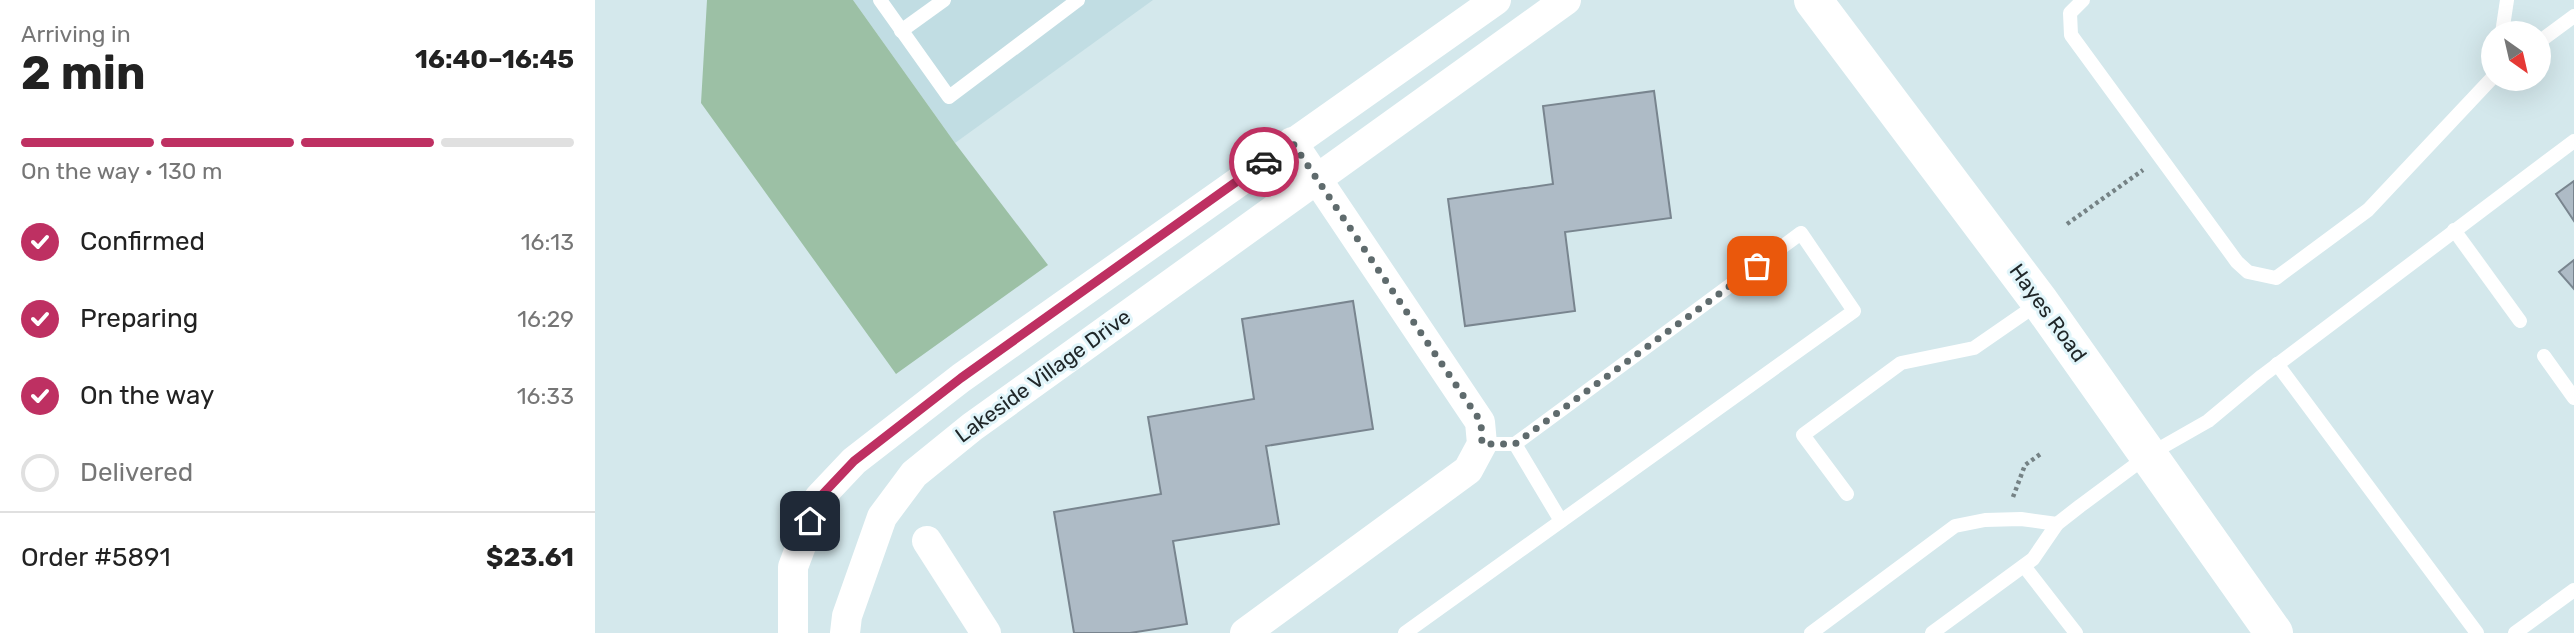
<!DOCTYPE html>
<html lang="en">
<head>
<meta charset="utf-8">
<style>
	body { margin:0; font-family:Rubik,sans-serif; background:#f6f6f6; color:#222; height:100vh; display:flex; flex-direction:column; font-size:26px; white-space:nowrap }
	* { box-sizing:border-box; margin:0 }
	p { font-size:23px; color:#767676 }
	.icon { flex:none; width:38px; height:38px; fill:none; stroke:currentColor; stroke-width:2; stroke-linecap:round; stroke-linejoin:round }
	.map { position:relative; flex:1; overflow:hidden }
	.sheet { display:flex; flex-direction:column; background:#fff; width:595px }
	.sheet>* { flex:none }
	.needle { width:46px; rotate:146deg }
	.fabs { position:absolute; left:1886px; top:21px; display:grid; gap:14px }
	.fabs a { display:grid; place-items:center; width:70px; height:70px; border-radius:50%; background:#fff; box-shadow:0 7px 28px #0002; font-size:35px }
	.pin { position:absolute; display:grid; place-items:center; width:60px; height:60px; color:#fff; margin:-30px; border-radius:14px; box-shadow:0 4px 10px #0006 }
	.courier { position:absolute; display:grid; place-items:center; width:70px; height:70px; margin:-35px; border:5px solid #be3062; border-radius:50%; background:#fff; color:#222; box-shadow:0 2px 9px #0007 }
	.overview em { font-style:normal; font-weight:700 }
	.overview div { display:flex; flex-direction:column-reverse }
	.overview { display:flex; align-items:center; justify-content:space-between; height:119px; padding:0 21px }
	h1 { font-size:46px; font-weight:700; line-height:52px }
	.bar { display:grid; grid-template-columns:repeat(4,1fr); gap:10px 7px; align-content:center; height:84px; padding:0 21px }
	.bar i { height:9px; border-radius:5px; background:#e0e0e0 }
	.bar .active { background:#be3062 }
	.bar p { grid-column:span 4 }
	.line { display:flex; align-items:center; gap:18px; padding:0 21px; border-top:2px solid #e0e0e0 }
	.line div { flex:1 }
	ol { padding:0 21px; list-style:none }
	li { display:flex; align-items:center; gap:21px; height:77px }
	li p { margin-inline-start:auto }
	li .icon { padding:7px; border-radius:50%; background:#be3062; color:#fff; stroke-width:4 }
	li:last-child { color:#767676 }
	li i { width:38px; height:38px; border:4px solid #e0e0e0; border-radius:50% }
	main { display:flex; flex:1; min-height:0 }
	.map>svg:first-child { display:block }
</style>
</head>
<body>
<main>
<section class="sheet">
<div class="overview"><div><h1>2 min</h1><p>Arriving in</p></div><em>16:40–16:45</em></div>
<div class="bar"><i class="active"></i><i class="active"></i><i class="active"></i><i></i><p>On the way · 130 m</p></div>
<ol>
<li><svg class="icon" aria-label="check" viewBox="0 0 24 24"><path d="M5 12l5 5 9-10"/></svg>Confirmed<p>16:13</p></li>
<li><svg class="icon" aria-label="check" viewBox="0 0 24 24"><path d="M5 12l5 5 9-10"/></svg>Preparing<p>16:29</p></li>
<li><svg class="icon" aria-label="check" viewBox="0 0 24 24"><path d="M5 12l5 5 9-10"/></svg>On the way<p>16:33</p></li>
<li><i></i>Delivered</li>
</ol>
<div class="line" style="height:91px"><div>Order #5891</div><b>$23.61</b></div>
</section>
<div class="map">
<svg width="1979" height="633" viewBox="0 0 1979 633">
	<rect width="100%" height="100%" fill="#d4e8ec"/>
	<polygon fill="#c1dde3" points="258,0 558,0 360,143"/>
	<polygon fill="#9cc0a5" points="112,0 258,0 360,143 453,265 301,374 106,103"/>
	<g fill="#aebbc6" stroke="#79858f" stroke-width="2">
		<polygon points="1059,91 1076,218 970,232 980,311 870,326 853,199 958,184 948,106"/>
		<polygon points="1979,181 1979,221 1961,194"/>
		<polygon points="1979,260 1979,289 1964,272"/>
		<polygon points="758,301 778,429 671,446 684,524 578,541 592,624 535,633 479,633 459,512 566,494 553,417 659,399 647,319"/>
	</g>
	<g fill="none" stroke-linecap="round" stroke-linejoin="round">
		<g stroke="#758285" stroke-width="4.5" stroke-dasharray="3.5 3.5" stroke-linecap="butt">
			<polyline points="1472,224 1548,170"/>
			<polyline points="1418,497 1430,465 1447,453"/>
		</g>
		<g stroke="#fff" stroke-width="14">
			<polyline points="285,0 354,97 483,0"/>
			<polyline points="1488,0 1475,13 1476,35 1642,262 1653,272 1681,278 1773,210 1899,76"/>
			<polyline points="306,31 349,0"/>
			<polyline points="1907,33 1912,0"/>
			<polyline points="1944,42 1979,16"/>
			<polyline points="1859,230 1925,321"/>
			<polyline points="1949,356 1979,398"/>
			<polyline points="1682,364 1882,633"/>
			<polyline points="920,444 966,521"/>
			<polyline points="1252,494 1208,435 1306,363 1379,348 1444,303"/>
			<polyline points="1429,566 1481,633"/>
			<polyline points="810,633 1259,311 1206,233 920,444 887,444"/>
			<polyline points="1216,633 1360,526 1390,520 1426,519 1462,524"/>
			<polyline points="1337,633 1438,559 1462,524 1485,506 1555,454 1613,421 1667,376 1979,141"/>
			<polyline points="1920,633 1979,590"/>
		</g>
		<g stroke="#fff" stroke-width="30">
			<polyline points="332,541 391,633"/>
			<polyline points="198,633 198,567 224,498 259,461 366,378 901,0"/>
			<polyline points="250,633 252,616 287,517 319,474 377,427 971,0"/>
			<polyline points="650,633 873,470 887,444 885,422 697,142"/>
		</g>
		<polyline stroke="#fff" stroke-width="38" points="1218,0 1445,302 1679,633"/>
	</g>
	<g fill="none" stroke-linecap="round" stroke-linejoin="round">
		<polyline stroke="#5f6b6d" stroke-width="7" stroke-dasharray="0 12.6" points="669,162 697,142 886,422 887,444 920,444 1162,266"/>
		<polyline stroke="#be3062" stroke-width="9" points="215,521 224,498 259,461 366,378 669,162"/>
	</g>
	<g text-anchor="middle" stroke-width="6" stroke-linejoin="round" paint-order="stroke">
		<g font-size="21" fill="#202729" stroke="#e1f5fa">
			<text transform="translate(1453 313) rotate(54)" y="7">Hayes Road</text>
			<text transform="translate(448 376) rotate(-36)" y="7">Lakeside Village Drive</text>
		</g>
	</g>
</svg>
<div class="fabs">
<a><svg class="needle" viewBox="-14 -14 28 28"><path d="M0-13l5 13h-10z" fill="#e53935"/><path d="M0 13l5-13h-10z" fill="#767676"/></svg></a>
</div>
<div class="pin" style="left:1162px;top:266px;background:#ea580c"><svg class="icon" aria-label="bag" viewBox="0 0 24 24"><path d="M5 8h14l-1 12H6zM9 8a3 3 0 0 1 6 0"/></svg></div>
<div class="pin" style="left:215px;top:521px;background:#1f2937"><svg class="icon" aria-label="home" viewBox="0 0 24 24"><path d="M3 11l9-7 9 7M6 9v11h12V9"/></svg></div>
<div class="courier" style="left:669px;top:162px"><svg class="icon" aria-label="car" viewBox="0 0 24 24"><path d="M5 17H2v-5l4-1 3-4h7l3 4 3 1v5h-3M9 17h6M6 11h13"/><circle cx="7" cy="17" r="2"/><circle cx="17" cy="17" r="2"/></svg></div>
</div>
</main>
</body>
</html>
